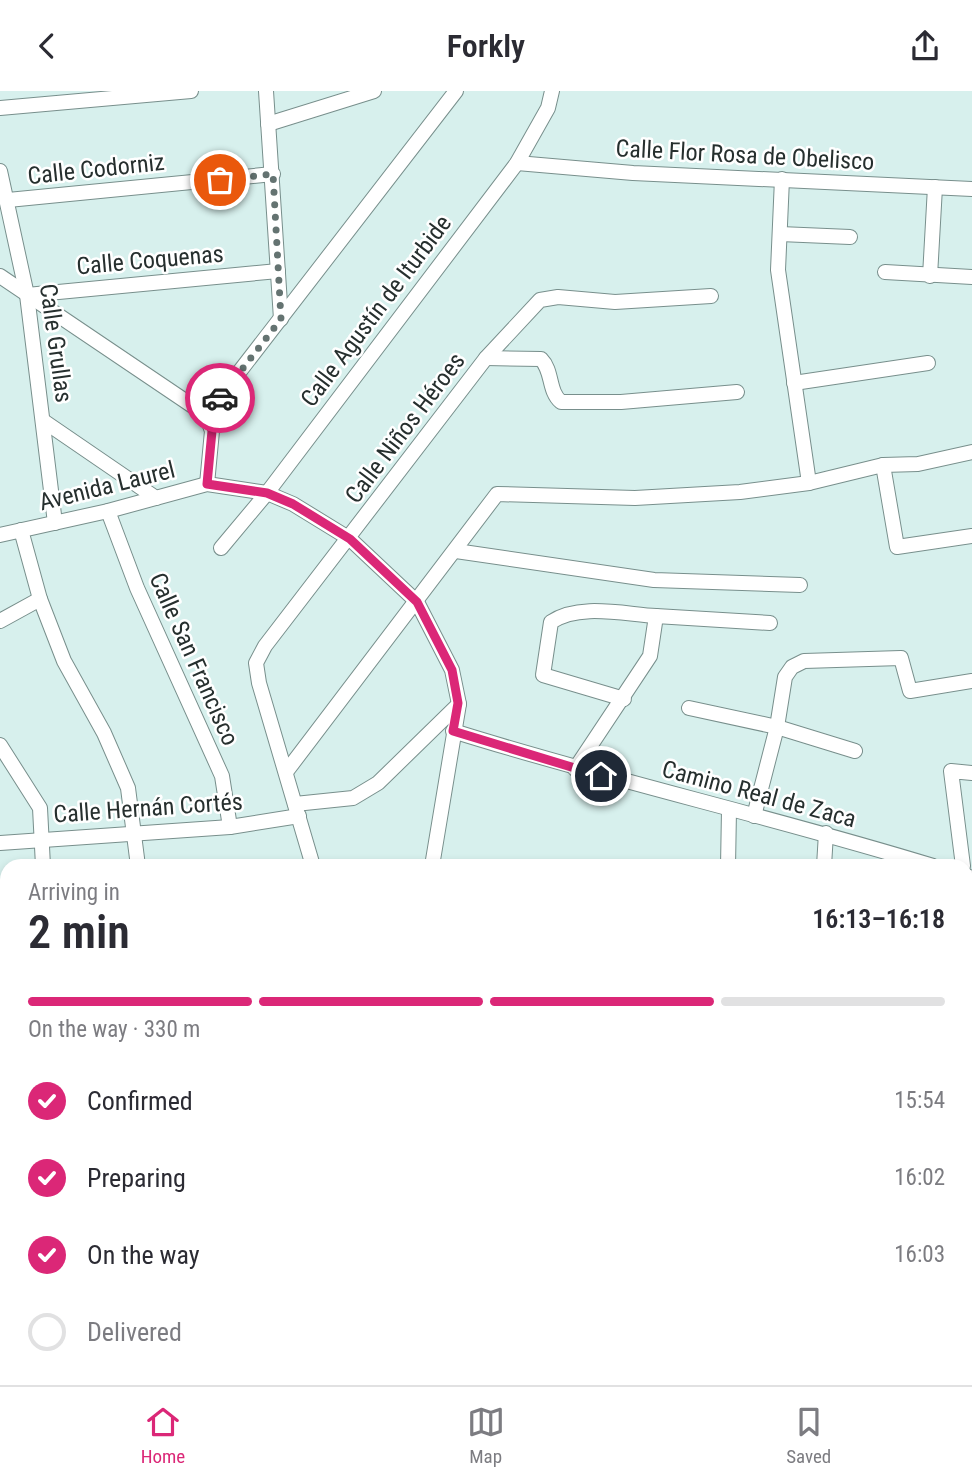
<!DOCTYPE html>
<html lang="en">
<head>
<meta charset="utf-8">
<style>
	body { margin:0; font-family:"Roboto Condensed",sans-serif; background:#f7f7f7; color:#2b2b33; height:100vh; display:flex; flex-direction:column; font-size:26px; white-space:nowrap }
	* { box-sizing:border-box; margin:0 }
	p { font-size:23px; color:#7c7c81 }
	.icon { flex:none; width:38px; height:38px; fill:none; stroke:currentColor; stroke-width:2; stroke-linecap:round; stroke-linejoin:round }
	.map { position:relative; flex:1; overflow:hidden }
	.panel { position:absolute; left:0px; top:768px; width:973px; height:527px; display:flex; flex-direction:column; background:#fff; border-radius:21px 21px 0 0; box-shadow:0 4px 10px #0003 }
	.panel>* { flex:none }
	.pin { position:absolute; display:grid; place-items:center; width:60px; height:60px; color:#fff; margin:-30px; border:4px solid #fff; border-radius:50%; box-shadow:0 2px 7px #0007 }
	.courier { position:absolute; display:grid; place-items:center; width:70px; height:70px; margin:-35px; border:5px solid #db2777; border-radius:50%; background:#fff; color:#222; box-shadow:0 2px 9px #0007 }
	.summary em { font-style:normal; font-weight:600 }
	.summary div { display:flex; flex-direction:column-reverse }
	.summary { display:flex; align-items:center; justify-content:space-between; height:119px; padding:0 28px }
	h1 { font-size:46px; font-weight:600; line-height:52px }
	.bar { display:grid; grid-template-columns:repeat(4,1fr); gap:10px 7px; align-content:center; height:84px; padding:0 28px }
	.bar i { height:9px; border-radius:5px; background:#e1e1e2 }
	.bar .active { background:#db2777 }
	.bar p { grid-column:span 4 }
	ol { padding:0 28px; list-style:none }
	li { display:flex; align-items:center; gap:21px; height:77px }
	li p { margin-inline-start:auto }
	li .icon { padding:7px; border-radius:50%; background:#db2777; color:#fff; stroke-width:4 }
	li:last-child { color:#7c7c81 }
	li i { width:38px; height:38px; border:4px solid #e1e1e2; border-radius:50% }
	header { display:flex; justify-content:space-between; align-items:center; height:91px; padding:0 28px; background:#fff; font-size:32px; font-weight:600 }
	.tab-bar { display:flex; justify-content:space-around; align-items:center; height:98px; border-top:2px solid #e1e1e2; background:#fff; font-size:19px; color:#7c7c81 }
	.tab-bar a { display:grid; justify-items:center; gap:4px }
	.tab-bar .active { color:#db2777 }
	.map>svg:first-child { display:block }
</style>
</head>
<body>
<header><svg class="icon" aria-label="back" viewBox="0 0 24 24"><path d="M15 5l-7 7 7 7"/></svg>Forkly<svg class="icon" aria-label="share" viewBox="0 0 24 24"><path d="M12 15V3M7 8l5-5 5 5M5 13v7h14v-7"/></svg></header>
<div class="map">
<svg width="972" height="1294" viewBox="0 0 972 1294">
	<rect width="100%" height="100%" fill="#d7f0ed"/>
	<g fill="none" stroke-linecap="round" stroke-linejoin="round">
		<g stroke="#788f8c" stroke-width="16">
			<g id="minor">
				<polyline points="266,0 281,228"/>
				<polyline points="0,17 191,0"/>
				<polyline points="268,33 374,0"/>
				<polyline points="517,72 633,82 972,98"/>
				<polyline points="0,80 27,204 55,432"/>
				<polyline points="782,88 778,179 809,392"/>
				<polyline points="8,109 273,83"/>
				<polyline points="780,143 850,146"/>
				<polyline points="885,181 972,186"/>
				<polyline points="0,185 206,324 212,340 207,393"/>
				<polyline points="930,185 935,96"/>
				<polyline points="27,204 278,180"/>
				<path d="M 486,267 L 541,268 C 553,280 548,300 561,311 L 621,311 L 737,301"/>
				<polyline points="794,292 928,272"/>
				<polyline points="206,324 456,0"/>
				<polyline points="45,331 156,407"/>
				<polyline points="883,374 897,456 972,445"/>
				<polyline points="108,420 137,497 222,685 230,736"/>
				<polyline points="21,439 40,508 64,570 104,642 128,697 138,775"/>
				<polyline points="0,444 108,420 207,393 267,402 293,413 350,448 417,511 452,579 459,613 432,775"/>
				<polyline points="221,457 267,402 517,72 548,17 552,0"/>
				<polyline points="456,460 654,489 800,494"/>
				<polyline points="0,530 40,508"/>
				<path d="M 624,608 L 543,584 L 551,531 C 579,512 623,523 656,525"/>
				<polyline points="689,617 777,636 855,660"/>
				<path d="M 453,640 C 612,690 774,726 933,775"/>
				<polyline points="0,654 40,717 43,775"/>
				<polyline points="575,678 650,565 656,525 770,532"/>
				<polyline points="286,681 497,403 635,407 740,401 809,392 883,374 918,373 972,361"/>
				<polyline points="295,713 353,707 378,692 459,613"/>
				<polyline points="754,725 777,636 785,586 792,576 804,570 901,567 910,600 972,590"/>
				<polyline points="0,752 230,736 299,725"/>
				<polyline points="313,775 259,592 256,572 265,555 486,267 540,209 558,206 615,211 711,205"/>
				<polyline points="728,775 729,719"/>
				<polyline points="824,775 826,742"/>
				<polyline points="963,775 951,680 972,682"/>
				<polyline points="966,785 972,787"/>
				<polyline points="0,948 7,947"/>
				<polyline points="0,1041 7,1041"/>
				<polyline points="0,1202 7,1201"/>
				<polyline points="966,1203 972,1205"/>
				<polyline points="0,1269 7,1269"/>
				<polyline points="0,1280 10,1294"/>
				<polyline points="183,1288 198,1294"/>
				<polyline points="340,1288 348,1294"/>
				<polyline points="222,1294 226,1288"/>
				<polyline points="358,1294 359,1288"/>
				<polyline points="679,1294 679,1288"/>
				<polyline points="769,1294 769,1288"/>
			</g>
		</g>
		<use href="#minor" stroke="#fff" stroke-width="14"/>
	</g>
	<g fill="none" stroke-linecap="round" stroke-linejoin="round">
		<polyline stroke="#647371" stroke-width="7" stroke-dasharray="0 12.6" points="220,307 281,228 273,83 220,89"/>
		<polyline stroke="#db2777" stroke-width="9" points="220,307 206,324 212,340 207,393 267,402 293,413 350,448 417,511 452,579 458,612 453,640 601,685"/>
	</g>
	<g text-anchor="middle" stroke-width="5" stroke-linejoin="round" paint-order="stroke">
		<g font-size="24" fill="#262f2e" stroke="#fff">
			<text transform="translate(745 64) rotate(3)" y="8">Calle Flor Rosa de Obelisco</text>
			<text transform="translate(96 78) rotate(-6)" y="8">Calle Codorniz</text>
			<text transform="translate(150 169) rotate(-5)" y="8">Calle Coquenas</text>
			<text transform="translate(376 220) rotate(-53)" y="8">Calle Agustín de Iturbide</text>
			<text transform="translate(56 252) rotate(82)" y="8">Calle Grullas</text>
			<text transform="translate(405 337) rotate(-53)" y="8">Calle Niños Héroes</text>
			<text transform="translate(107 395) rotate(-14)" y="8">Avenida Laurel</text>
			<text transform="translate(194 568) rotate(66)" y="8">Calle San Francisco</text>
			<text transform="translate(759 703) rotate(15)" y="8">Camino Real de Zaca</text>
			<text transform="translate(148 717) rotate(-4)" y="8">Calle Hernán Cortés</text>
		</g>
	</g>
</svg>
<div class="pin" style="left:220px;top:89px;background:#ea580c"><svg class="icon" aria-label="bag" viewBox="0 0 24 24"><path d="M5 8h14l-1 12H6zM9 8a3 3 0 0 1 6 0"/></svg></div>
<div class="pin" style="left:601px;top:685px;background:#1f2937"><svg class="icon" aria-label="home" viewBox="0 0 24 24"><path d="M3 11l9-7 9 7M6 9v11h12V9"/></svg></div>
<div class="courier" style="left:220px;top:307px"><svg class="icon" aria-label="car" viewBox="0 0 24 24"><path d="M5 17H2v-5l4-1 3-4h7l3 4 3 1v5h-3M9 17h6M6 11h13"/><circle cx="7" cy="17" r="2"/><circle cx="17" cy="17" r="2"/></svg></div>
<section class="panel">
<div class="summary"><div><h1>2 min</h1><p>Arriving in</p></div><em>16:13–16:18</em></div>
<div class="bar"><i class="active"></i><i class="active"></i><i class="active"></i><i></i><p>On the way · 330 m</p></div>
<ol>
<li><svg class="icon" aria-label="check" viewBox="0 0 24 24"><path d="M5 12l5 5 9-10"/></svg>Confirmed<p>15:54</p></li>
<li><svg class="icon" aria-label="check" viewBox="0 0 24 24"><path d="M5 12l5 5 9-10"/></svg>Preparing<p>16:02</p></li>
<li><svg class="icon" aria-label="check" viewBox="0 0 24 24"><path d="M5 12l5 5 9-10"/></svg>On the way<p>16:03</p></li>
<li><i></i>Delivered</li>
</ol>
</section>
</div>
<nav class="tab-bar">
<a class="active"><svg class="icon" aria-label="home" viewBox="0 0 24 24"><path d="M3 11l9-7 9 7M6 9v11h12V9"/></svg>Home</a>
<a><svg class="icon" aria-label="map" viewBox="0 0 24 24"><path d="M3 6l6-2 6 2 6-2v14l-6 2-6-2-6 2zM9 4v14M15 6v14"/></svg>Map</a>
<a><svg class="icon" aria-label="saved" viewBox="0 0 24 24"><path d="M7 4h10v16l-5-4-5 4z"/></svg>Saved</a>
</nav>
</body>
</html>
